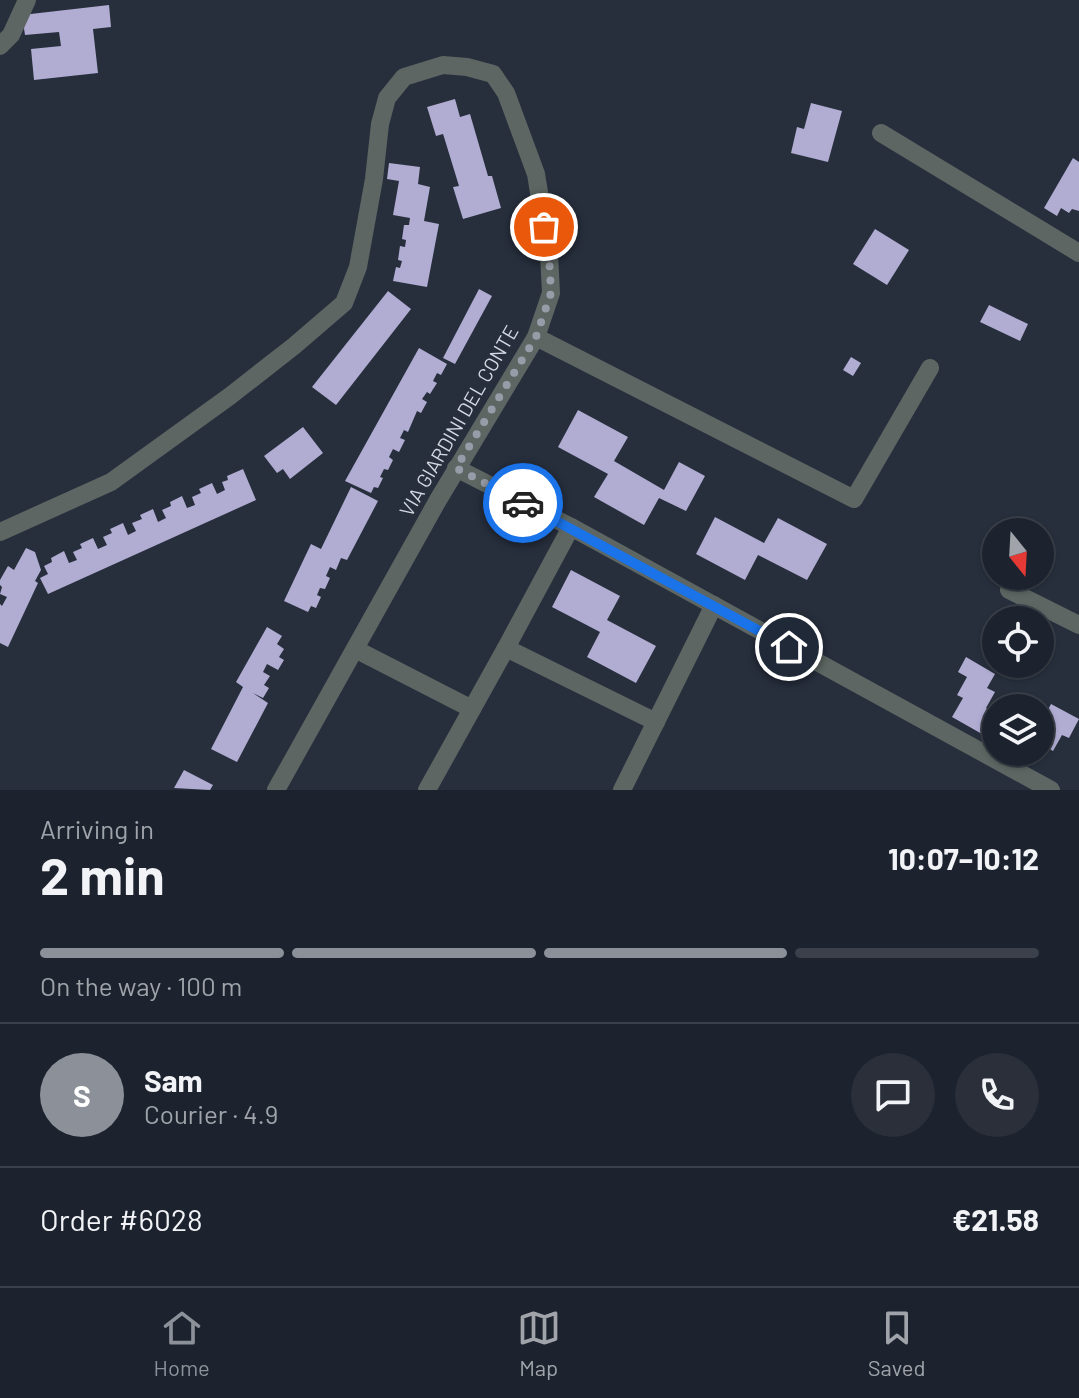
<!DOCTYPE html>
<html lang="en">
<head>
<meta charset="utf-8">
<style>
	body { margin:0; font-family:Barlow,sans-serif; background:#2a2f3a; color:#f1f3f6; height:100vh; display:flex; flex-direction:column; font-size:30px; white-space:nowrap }
	* { box-sizing:border-box; margin:0 }
	p { font-size:26px; color:#a0a4aa }
	.icon { flex:none; width:44px; height:44px; fill:none; stroke:currentColor; stroke-width:2; stroke-linecap:round; stroke-linejoin:round }
	.map { position:relative; height:790px; overflow:hidden }
	.panel { display:flex; flex-direction:column; background:#1d232e; flex:1 }
	.panel>* { flex:none }
	.needle { width:52px; rotate:162deg }
	.controls { position:absolute; left:982px; top:518px; display:grid; gap:16px }
	.controls a { display:grid; place-items:center; width:72px; height:72px; border-radius:50%; background:#1d232e; box-shadow:0 2px 6px #0004,0 0 0 2px #3b404a; font-size:40px }
	.pin { position:absolute; display:grid; place-items:center; width:68px; height:68px; color:#fff; margin:-34px; border:4px solid #fff; border-radius:50%; box-shadow:0 2px 8px #0007 }
	.courier { position:absolute; display:grid; place-items:center; width:80px; height:80px; margin:-40px; border:6px solid #1a73e8; border-radius:50%; background:#fff; color:#222; box-shadow:0 2px 10px #0007 }
	.overview em { font-style:normal; font-weight:700 }
	.overview div { display:flex; flex-direction:column-reverse }
	.overview { display:flex; align-items:center; justify-content:space-between; height:136px; padding:0 40px }
	h1 { font-size:52px; font-weight:700; line-height:60px }
	.bar { display:grid; grid-template-columns:repeat(4,1fr); gap:12px 8px; align-content:center; height:96px; padding:0 40px }
	.bar i { height:10px; border-radius:6px; background:#3b404a }
	.bar .on { background:#8c9099 }
	.bar p { grid-column:span 4 }
	.line { display:flex; align-items:center; gap:20px; padding:0 40px; border-top:2px solid #3b404a }
	.line div { flex:1 }
	.round { display:grid; place-items:center; flex:none; width:84px; height:84px; border-radius:42px; background:#2a2f3a }
	.dock { display:flex; justify-content:space-around; align-items:center; height:112px; border-top:2px solid #3b404a; background:#1d232e; font-size:22px; color:#a0a4aa }
	.dock a { display:grid; justify-items:center; gap:4px }
	.dock .on { color:#8c9099 }
	.map>svg:first-child { display:block }
</style>
</head>
<body>
<div class="map">
<svg width="1079" height="790" viewBox="0 0 1079 790">
	<rect width="100%" height="100%" fill="#272f3d"/>
	<g fill="#b0acd2">
		<polygon points="109,5 111,27 93,29 98,73 34,80 31,49 61,46 59,32 25,35 22,15"/>
		<polygon points="455,99 460,117 470,114 488,176 492,176 501,208 463,219 453,187 459,186 444,137 443,134 436,136 427,107"/>
		<polygon points="811,103 842,111 828,162 791,153 797,127 804,129"/>
		<polygon points="1073,158 1079,162 1079,211 1072,209 1069,213 1061,208 1057,216 1044,208"/>
		<polygon points="389,163 420,167 418,184 430,187 424,221 439,224 427,287 393,281 396,267 400,268 402,261 398,260 400,246 405,247 406,240 402,239 404,225 409,225 410,218 393,215 399,181 387,179"/>
		<polygon points="875,229 909,250 887,285 853,264"/>
		<polygon points="479,289 492,296 455,364 443,358"/>
		<polygon points="388,291 411,309 336,405 312,387"/>
		<polygon points="989,305 1028,324 1020,341 980,322"/>
		<polygon points="419,348 447,364 441,375 437,373 433,381 437,383 430,394 427,392 422,399 427,402 421,413 417,411 408,432 404,430 400,438 405,440 399,452 393,449 389,457 393,460 388,470 384,469 380,477 383,478 378,488 374,487 371,493 345,481"/>
		<polygon points="851,357 861,363 853,376 843,370"/>
		<polygon points="578,410 628,437 614,461 664,490 679,462 705,476 686,511 659,498 644,525 594,497 608,474 558,447"/>
		<polygon points="303,427 323,453 290,479 283,469 277,473 264,456"/>
		<polygon points="243,469 256,500 48,594 40,578 48,574 44,566 52,562 51,558 64,551 69,563 77,560 73,552 82,548 80,544 93,538 98,549 107,545 103,537 112,533 110,529 123,523 128,535 136,531 132,523 142,519 140,515 153,509 158,522 166,518 162,510 171,506 170,502 182,496 187,508 195,505 192,497 201,493 199,489 212,483 217,494 225,490 222,482 228,480 227,476"/>
		<polygon points="351,487 378,501 347,560 341,558 336,570 330,567 326,576 330,578 325,589 320,588 317,595 321,597 316,608 311,606 308,612 284,601 311,544 321,549"/>
		<polygon points="715,517 764,543 778,518 827,544 807,580 758,555 745,580 696,554"/>
		<polygon points="26,548 35,552 41,570 35,581 38,583 8,647 0,643 0,604 2,606 7,597 0,594 2,587 0,585 0,580 8,566 14,570"/>
		<polygon points="571,570 620,596 607,620 656,646 636,683 587,657 600,632 552,607"/>
		<polygon points="267,627 282,636 277,644 284,649 279,657 284,660 278,670 267,664 263,672 270,676 264,685 269,688 263,698 253,693 268,703 237,762 211,749 243,687 236,682"/>
		<polygon points="966,657 995,674 987,688 995,692 986,708 994,713 982,734 952,717 963,698 957,695 967,677 958,672"/>
		<polygon points="1051,704 1079,719 1069,738 1062,735 1053,751 1045,746 1035,764 1013,752 1040,752 1040,725"/>
		<polygon points="184,770 213,785 210,790 174,788"/>
	</g>
	<g fill="none" stroke-linecap="round" stroke-linejoin="round">
		<g stroke="#5d6662" stroke-width="18">
			<polyline points="0,46 11,35 27,0"/>
			<polyline points="881,133 1079,253"/>
			<polyline points="536,337 854,499 930,368"/>
			<polyline points="456,468 571,527 1051,790"/>
			<polyline points="571,527 506,648 656,722"/>
			<polyline points="0,532 111,482 230,396 294,346 344,303 358,267 374,179 380,124 387,98 404,77 443,65 467,67 493,74 506,93 536,174 549,254 551,293 536,337 438,500 276,790"/>
			<polyline points="1009,590 1079,625"/>
			<polyline points="355,649 472,709"/>
			<polyline points="427,790 506,648"/>
			<polyline points="622,790 714,605"/>
		</g>
	</g>
	<g fill="none" stroke-linecap="round" stroke-linejoin="round">
		<polyline stroke="#979da8" stroke-width="8" stroke-dasharray="0 14.4" points="523,503 456,468 536,337 551,293 549,254 544,227"/>
		<polyline stroke="#1a73e8" stroke-width="10" points="523,503 789,647"/>
	</g>
	<g text-anchor="middle" stroke-width="8" stroke-linejoin="round" paint-order="stroke">
		<g font-size="20" fill="#d3d8e1" stroke="#272f3d">
			<text transform="translate(459 421) rotate(-60)" y="7">VIA GIARDINI DEL CONTE</text>
		</g>
	</g>
</svg>
<div class="controls">
<a><svg class="needle" viewBox="-14 -14 28 28"><path d="M0-13l5 13h-10z" fill="#e53935"/><path d="M0 13l5-13h-10z" fill="#a0a4aa"/></svg></a>
<a><svg class="icon" aria-label="locate" viewBox="0 0 24 24"><circle cx="12" cy="12" r="6"/><path d="M12 2v4M12 18v4M2 12h4M18 12h4"/></svg></a>
<a><svg class="icon" aria-label="layers" viewBox="0 0 24 24"><path d="M12 4l9 5-9 5-9-5zM3 14l9 5 9-5"/></svg></a>
</div>
<div class="pin" style="left:544px;top:227px;background:#ea580c"><svg class="icon" aria-label="bag" viewBox="0 0 24 24"><path d="M5 8h14l-1 12H6zM9 8a3 3 0 0 1 6 0"/></svg></div>
<div class="pin" style="left:789px;top:647px;background:#1f2937"><svg class="icon" aria-label="home" viewBox="0 0 24 24"><path d="M3 11l9-7 9 7M6 9v11h12V9"/></svg></div>
<div class="courier" style="left:523px;top:503px"><svg class="icon" aria-label="car" viewBox="0 0 24 24"><path d="M5 17H2v-5l4-1 3-4h7l3 4 3 1v5h-3M9 17h6M6 11h13"/><circle cx="7" cy="17" r="2"/><circle cx="17" cy="17" r="2"/></svg></div>
</div>
<section class="panel">
<div class="overview"><div><h1>2 min</h1><p>Arriving in</p></div><em>10:07–10:12</em></div>
<div class="bar"><i class="on"></i><i class="on"></i><i class="on"></i><i></i><p>On the way · 100 m</p></div>
<div class="line" style="height:144px"><b class="round" style="background:#8c9099;color:#fff">S</b><div><b>Sam</b><p>Courier · 4.9</p></div><a class="round"><svg class="icon" aria-label="chat" viewBox="0 0 24 24"><path d="M4 5h16v11H9l-5 4z"/></svg></a><a class="round"><svg class="icon" aria-label="phone" viewBox="0 0 24 24"><path d="M5 4h4l2 5-3 2q2 4 5 5l2-3 5 2v4C11 20 4 13 5 4z"/></svg></a></div>
<div class="line" style="height:104px"><div>Order #6028</div><b>€21.58</b></div>
</section>
<nav class="dock">
<a class="on"><svg class="icon" aria-label="home" viewBox="0 0 24 24"><path d="M3 11l9-7 9 7M6 9v11h12V9"/></svg>Home</a>
<a><svg class="icon" aria-label="map" viewBox="0 0 24 24"><path d="M3 6l6-2 6 2 6-2v14l-6 2-6-2-6 2zM9 4v14M15 6v14"/></svg>Map</a>
<a><svg class="icon" aria-label="saved" viewBox="0 0 24 24"><path d="M7 4h10v16l-5-4-5 4z"/></svg>Saved</a>
</nav>
</body>
</html>
